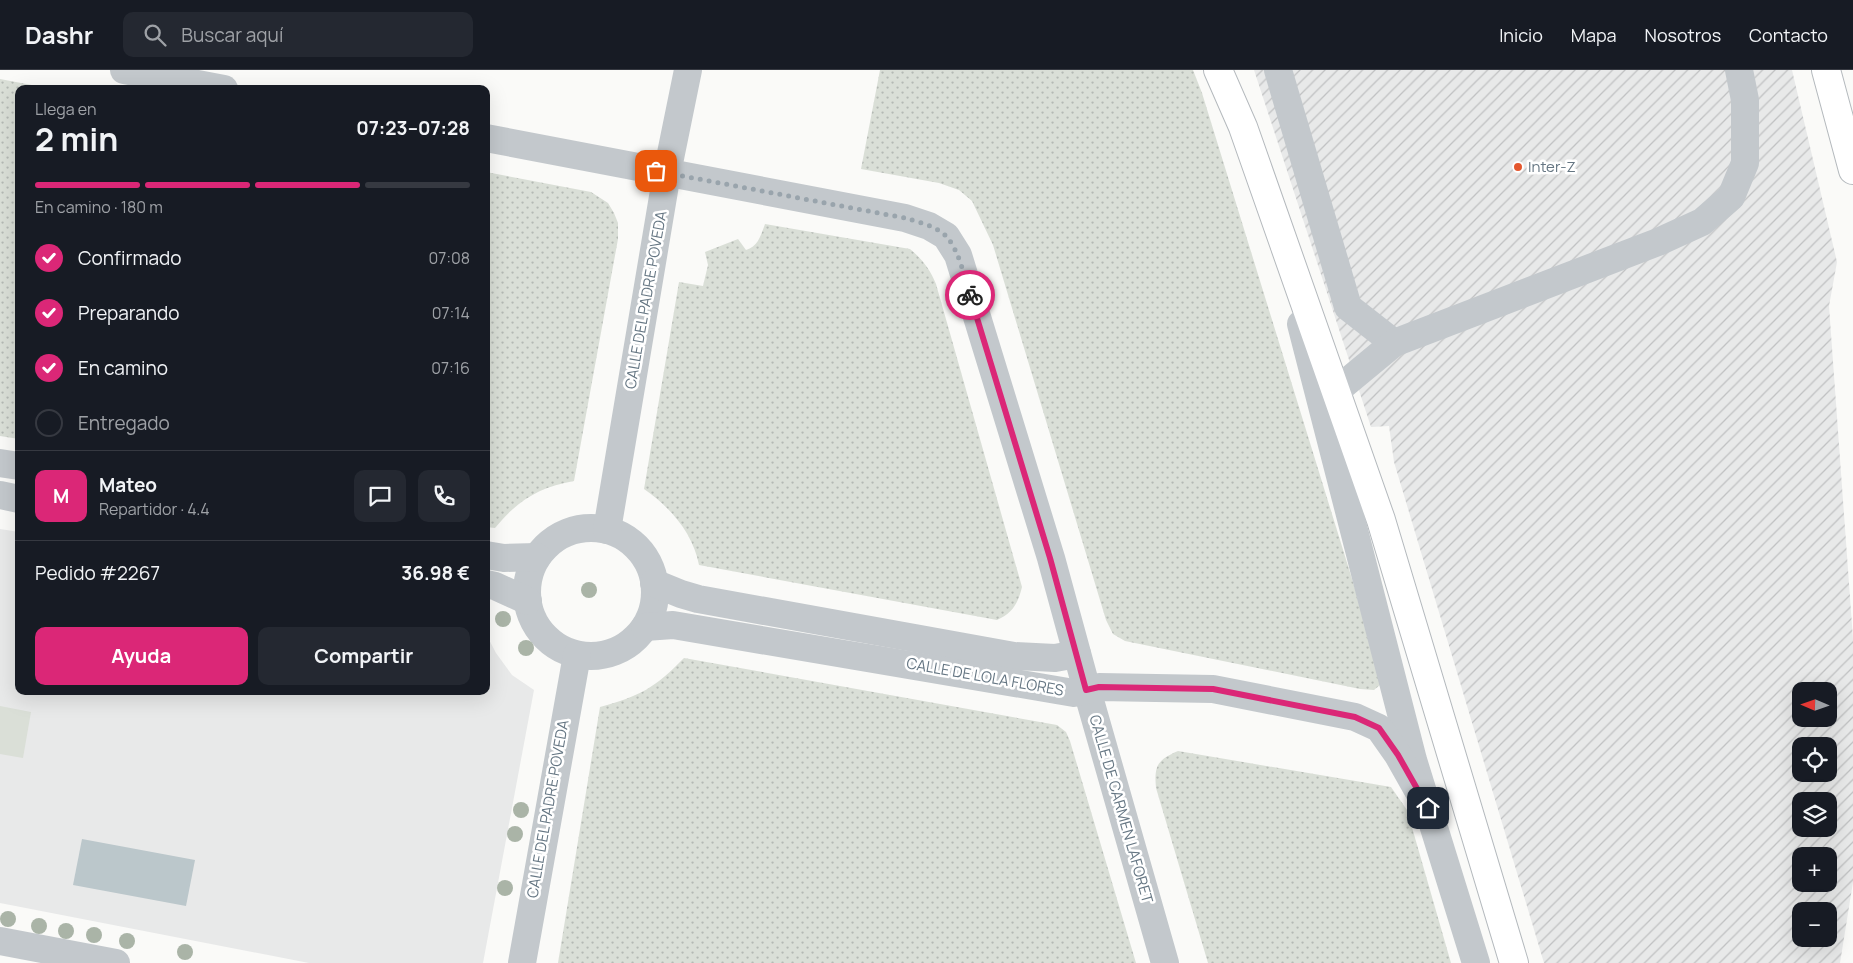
<!DOCTYPE html>
<html lang="es">
<head>
<meta charset="utf-8">
<style>
	body { margin:0; font-family:Manrope,sans-serif; background:#242831; color:#f1f3f6; height:100vh; display:flex; flex-direction:column; font-size:19px; white-space:nowrap }
	* { box-sizing:border-box; margin:0 }
	p { font-size:16px; color:#9ea1a6 }
	.icon { flex:none; width:28px; height:28px; fill:none; stroke:currentColor; stroke-width:2; stroke-linecap:round; stroke-linejoin:round }
	.map { position:relative; flex:1; overflow:hidden }
	.side { position:absolute; left:15px; top:15px; width:475px; height:610px; display:flex; flex-direction:column; background:#171b24; border-radius:10px; box-shadow:0 5px 20px #0002 }
	.side>* { flex:none }
	.needle { width:32px; rotate:272deg }
	.fabs { position:absolute; left:1792px; top:612px; display:grid; gap:10px }
	.fabs a { display:grid; place-items:center; width:45px; height:45px; border-radius:10px; background:#171b24; box-shadow:0 5px 20px #0002; font-size:25px }
	.pin { position:absolute; display:grid; place-items:center; width:42px; height:42px; color:#fff; margin:-21px; border-radius:10px; box-shadow:0 2px 8px #0006 }
	.courier { position:absolute; display:grid; place-items:center; width:50px; height:50px; margin:-25px; border:4px solid #db2777; border-radius:50%; background:#fff; color:#222; box-shadow:0 1px 6px #0007 }
	.head em { font-style:normal; font-weight:700 }
	.head div { display:flex; flex-direction:column-reverse }
	.head { display:flex; align-items:center; justify-content:space-between; height:85px; padding:0 20px }
	h1 { font-size:32px; font-weight:700; line-height:38px }
	.bar { display:grid; grid-template-columns:repeat(4,1fr); gap:8px 5px; align-content:center; height:60px; padding:0 20px }
	.bar i { height:6px; border-radius:4px; background:#363941 }
	.bar .on { background:#db2777 }
	.bar p { grid-column:span 4 }
	.line { display:flex; align-items:center; gap:12px; padding:0 20px; border-top:1px solid #363941 }
	.line div { flex:1 }
	.round { display:grid; place-items:center; flex:none; width:52px; height:52px; border-radius:10px; background:#242831 }
	ol { padding:0 20px; list-style:none }
	li { display:flex; align-items:center; gap:15px; height:55px }
	li p { margin-inline-start:auto }
	li .icon { padding:5px; border-radius:50%; background:#db2777; color:#fff; stroke-width:4 }
	li:last-child { color:#9ea1a6 }
	li i { width:28px; height:28px; border:2px solid #363941; border-radius:50% }
	.primary-button { display:flex; gap:10px; margin-top:auto; padding:10px 20px }
	.primary-button a { flex:1; height:58px; border-radius:10px; background:#db2777; color:#fff; font-size:20px; font-weight:700; line-height:58px; text-align:center }
	.primary-button a+a { background:#242831; color:#f1f3f6 }
	header { display:flex; align-items:center; gap:30px; box-sizing:border-box; height:70px; padding:0 25px; background:#171b24; border-bottom:1px solid #363941 }
	header strong { font-size:24px }
	nav { display:flex; gap:28px; margin-inline-start:auto; font-size:18px }
	.search { width:350px; height:45px; background:#242831; display:flex; align-items:center; gap:12px; box-sizing:border-box; padding:0 18px; border-radius:10px; color:#9ea1a6; font-size:19px }
	.map>svg:first-child { display:block }
</style>
</head>
<body>
<header>
<strong>Dashr</strong>
<div class="search"><svg class="icon" aria-label="search" viewBox="0 0 24 24"><circle cx="10" cy="10" r="6"/><path d="M15 15l6 6"/></svg>Buscar aquí</div>
<nav><a>Inicio</a><a>Mapa</a><a>Nosotros</a><a>Contacto</a></nav>
</header>
<div class="map">
<svg width="1853" height="893" viewBox="0 0 1853 893">
	<defs>
		<pattern id="industrial-furrows" width="10" height="10" patternUnits="userSpaceOnUse" patternTransform="scale(1.25)"><rect width="10" height="10" fill="#e8e9e9"/><path d="M-1 1l2-2M0 10L10 0M9 11l2-2" fill="none" stroke="#c0c1c2"/></pattern>
		<pattern id="grass-dots" width="8" height="8" patternUnits="userSpaceOnUse" patternTransform="scale(1.25)"><rect width="8" height="8" fill="#dadfd7"/><path d="M2 2h.1M6 6h.1" fill="none" stroke="#b4b9b4" stroke-width="1.8" stroke-linecap="round"/></pattern>
	</defs>
	<rect width="100%" height="100%" fill="#fafaf8"/>
	<polygon fill="#e8e9e9" points="0,459 19,462 19,621 486,621 486,564 496,583 512,605 534,620 483,893 309,893 0,833"/>
	<path fill="url(#industrial-furrows)" fill-rule="evenodd" d="M 1254,0 L 1792,0 L 1837,192 L 1829,236 L 1853,569 L 1853,812 L 1840,893 L 1544,893 L 1394,392 L 1389,356 L 1371,357 ZM 1801,621 L 1829,621 L 1829,649 L 1801,649 ZM 1801,676 L 1829,676 L 1829,704 L 1801,704 ZM 1801,731 L 1829,731 L 1829,759 L 1801,759 ZM 1801,786 L 1829,786 L 1829,814 L 1801,814 ZM 1801,841 L 1829,841 L 1829,869 L 1801,869 Z"/>
	<g fill="url(#grass-dots)">
		<polygon points="880,0 1193,0 1202,23 1382,606 1380,615 1374,620 1360,619 1125,571 1113,564 1106,550 993,175 972,131 959,120 939,113 861,99"/>
		<polygon points="0,9 53,19 19,19 19,369 0,366"/>
		<path d="M 486,102 L 591,122 L 608,133 L 614,143 L 618,153 L 618,169 L 574,411 C 539,417 517,431 495,458 L 486,457 Z"/>
		<path d="M 765,154 L 910,179 C 922,189 930,199 936,214 L 1022,517 C 1018,533 1013,543 997,550 L 699,495 C 693,463 670,437 644,419 L 679,212 L 703,216 L 708,195 L 705,182 L 738,169 L 746,180 C 758,177 761,165 765,154 Z"/>
		<path d="M 684,588 L 1057,655 L 1066,662 L 1070,671 L 1136,893 L 558,893 L 600,637 C 640,626 655,618 684,588 Z"/>
		<path d="M 1178,681 L 1391,717 L 1407,740 L 1451,893 L 1208,893 L 1156,718 C 1154,696 1157,690 1178,681 Z"/>
	</g>
	<polygon fill="#dadfd7" points="0,636 31,642 23,688 0,684"/>
	<polygon fill="#bbc7cb" points="82,769 195,790 186,836 73,815"/>
	<g fill="none" stroke-linecap="round" stroke-linejoin="round">
		<g stroke="#b4b9bd" stroke-width="30">
			<g id="highway">
				<polyline points="1218,0 1243,57 1381,450 1514,893"/>
				<polyline points="1826,0 1853,100"/>
			</g>
		</g>
		<g stroke="#c3c8cc" stroke-width="28">
			<polyline points="124,0 224,19"/>
			<polyline points="1278,0 1348,237 1394,273"/>
			<polyline points="486,68 905,148 929,156 946,166 958,185 1051,488 1087,620 1165,893"/>
			<polyline points="1301,254 1413,690 1476,893"/>
			<polyline points="1336,321 1394,273 1658,172 1702,152 1731,127 1745,93 1745,30 1739,0"/>
			<polyline points="0,393 19,396"/>
			<polyline points="0,425 19,429"/>
			<circle cx="591" cy="522" r="64"/>
			<polyline points="607,460 667,103 688,0"/>
			<polyline points="486,485 504,488 537,487"/>
			<polyline points="654,513 681,524 698,529 1014,586 1055,588 1077,584"/>
			<polyline points="486,514 495,516 528,531"/>
			<polyline points="645,557 673,555 1074,623 1099,617 1213,619 1355,647 1379,658 1398,685 1428,738"/>
			<polyline points="0,871 116,893"/>
			<polyline points="522,893 577,585"/>
		</g>
		<use href="#highway" stroke="#fff" stroke-width="28"/>
	</g>
	<g fill="#aab4a7">
		<circle cx="589" cy="520" r="8"/>
		<circle cx="503" cy="549" r="8"/>
		<circle cx="526" cy="578" r="8"/>
		<circle cx="521" cy="740" r="8"/>
		<circle cx="515" cy="764" r="8"/>
		<circle cx="505" cy="818" r="8"/>
		<circle cx="8" cy="849" r="8"/>
		<circle cx="39" cy="856" r="8"/>
		<circle cx="66" cy="861" r="8"/>
		<circle cx="94" cy="865" r="8"/>
		<circle cx="127" cy="871" r="8"/>
		<circle cx="185" cy="882" r="8"/>
	</g>
	<g fill="none" stroke-linecap="round" stroke-linejoin="round">
		<path stroke="#99a4ac" stroke-width="5" stroke-dasharray="0 9" d="M 656,101 L 905,148 C 918,152 937,156 947,167 C 960,183 964,206 970,225"/>
		<polyline stroke="#db2777" stroke-width="6" points="970,225 1050,488 1086,620 1099,617 1213,619 1355,647 1379,658 1398,685 1428,738"/>
	</g>
	<circle fill="#e4572e" stroke="#fff" stroke-width="2" cx="1518" cy="97" r="5"/>
	<g text-anchor="middle" stroke-width="5" stroke-linejoin="round" paint-order="stroke">
		<g font-size="15" fill="#657683" stroke="#fff" text-anchor="start">
			<text x="1528" y="102">Inter-Z</text>
		</g>
		<g font-size="15" fill="#657683" stroke="#fff">
			<text transform="translate(646 230) rotate(-80)" y="5">CALLE DEL PADRE POVEDA</text>
			<text transform="translate(985 607) rotate(10)" y="5">CALLE DE LOLA FLORES</text>
			<text transform="translate(548 739) rotate(-80)" y="5">CALLE DEL PADRE POVEDA</text>
			<text transform="translate(1121 739) rotate(74)" y="5">CALLE DE CARMEN LAFORET</text>
		</g>
	</g>
</svg>
<div class="fabs">
<a><svg class="needle" viewBox="-14 -14 28 28"><path d="M0-13l5 13h-10z" fill="#e53935"/><path d="M0 13l5-13h-10z" fill="#9ea1a6"/></svg></a>
<a><svg class="icon" aria-label="locate" viewBox="0 0 24 24"><circle cx="12" cy="12" r="6"/><path d="M12 2v4M12 18v4M2 12h4M18 12h4"/></svg></a>
<a><svg class="icon" aria-label="layers" viewBox="0 0 24 24"><path d="M12 4l9 5-9 5-9-5zM3 14l9 5 9-5"/></svg></a>
<a>+</a>
<a>−</a>
</div>
<div class="pin" style="left:656px;top:101px;background:#ea580c"><svg class="icon" aria-label="bag" viewBox="0 0 24 24"><path d="M5 8h14l-1 12H6zM9 8a3 3 0 0 1 6 0"/></svg></div>
<div class="pin" style="left:1428px;top:738px;background:#1f2937"><svg class="icon" aria-label="home" viewBox="0 0 24 24"><path d="M3 11l9-7 9 7M6 9v11h12V9"/></svg></div>
<div class="courier" style="left:970px;top:225px"><svg class="icon" aria-label="bike" viewBox="0 0 24 24"><circle cx="6" cy="16" r="4"/><circle cx="18" cy="16" r="4"/><path d="M6 16l4-8h5l3 8M10 8l3 8H6M13 5h3"/></svg></div>
<section class="side">
<div class="head"><div><h1>2 min</h1><p>Llega en</p></div><em>07:23–07:28</em></div>
<div class="bar"><i class="on"></i><i class="on"></i><i class="on"></i><i></i><p>En camino · 180 m</p></div>
<ol>
<li><svg class="icon" aria-label="check" viewBox="0 0 24 24"><path d="M5 12l5 5 9-10"/></svg>Confirmado<p>07:08</p></li>
<li><svg class="icon" aria-label="check" viewBox="0 0 24 24"><path d="M5 12l5 5 9-10"/></svg>Preparando<p>07:14</p></li>
<li><svg class="icon" aria-label="check" viewBox="0 0 24 24"><path d="M5 12l5 5 9-10"/></svg>En camino<p>07:16</p></li>
<li><i></i>Entregado</li>
</ol>
<div class="line" style="height:90px"><b class="round" style="background:#db2777;color:#fff">M</b><div><b>Mateo</b><p>Repartidor · 4.4</p></div><a class="round"><svg class="icon" aria-label="chat" viewBox="0 0 24 24"><path d="M4 5h16v11H9l-5 4z"/></svg></a><a class="round"><svg class="icon" aria-label="phone" viewBox="0 0 24 24"><path d="M5 4h4l2 5-3 2q2 4 5 5l2-3 5 2v4C11 20 4 13 5 4z"/></svg></a></div>
<div class="line" style="height:65px"><div>Pedido #2267</div><b>36.98 €</b></div>
<div class="primary-button"><a>Ayuda</a><a>Compartir</a></div>
</section>
</div>
</body>
</html>
